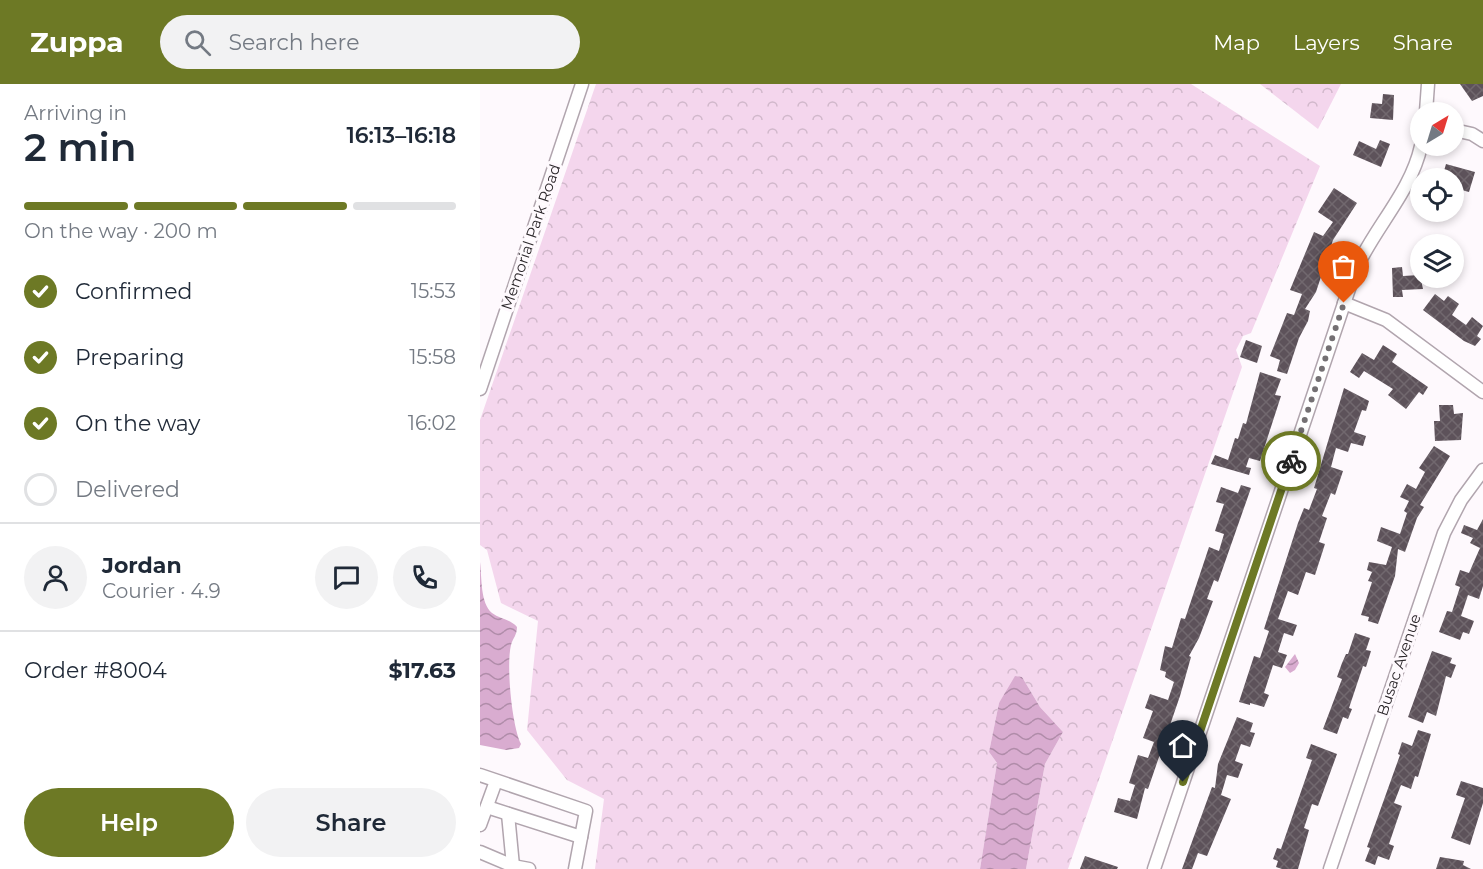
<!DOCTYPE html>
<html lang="en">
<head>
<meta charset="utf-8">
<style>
	body { margin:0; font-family:Montserrat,sans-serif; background:#f2f2f3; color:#1f2937; height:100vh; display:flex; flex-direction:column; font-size:22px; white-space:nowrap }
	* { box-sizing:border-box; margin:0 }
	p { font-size:20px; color:#747a83 }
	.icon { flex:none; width:33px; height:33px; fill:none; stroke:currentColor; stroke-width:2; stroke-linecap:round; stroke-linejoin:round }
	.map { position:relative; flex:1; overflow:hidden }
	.panel { display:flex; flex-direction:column; background:#fff; width:480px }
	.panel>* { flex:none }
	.needle { width:39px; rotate:38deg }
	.buttons { position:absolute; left:930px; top:18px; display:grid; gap:12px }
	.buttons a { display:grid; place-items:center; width:54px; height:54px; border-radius:50%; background:#fff; box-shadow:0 3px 9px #0003; font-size:30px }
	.pin { position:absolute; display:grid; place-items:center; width:51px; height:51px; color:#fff; margin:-62px -26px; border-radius:50% 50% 50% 0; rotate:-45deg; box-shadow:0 0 6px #0007 }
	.pin .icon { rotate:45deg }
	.courier { position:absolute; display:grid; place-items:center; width:60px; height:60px; margin:-30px; border:4px solid #6d7925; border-radius:50%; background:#fff; color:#222; box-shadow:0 2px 8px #0007 }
	.overview em { font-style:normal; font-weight:600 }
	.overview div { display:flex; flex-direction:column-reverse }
	.overview { display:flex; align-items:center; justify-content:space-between; height:102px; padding:0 24px }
	h1 { font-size:39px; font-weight:600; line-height:45px }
	.bar { display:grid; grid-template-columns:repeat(4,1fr); gap:9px 6px; align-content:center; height:72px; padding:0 24px }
	.bar i { height:8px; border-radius:4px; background:#e0e1e3 }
	.bar .current { background:#6d7925 }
	.bar p { grid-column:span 4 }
	.line { display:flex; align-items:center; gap:15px; padding:0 24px; border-top:2px solid #e0e1e3 }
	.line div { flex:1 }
	.round { display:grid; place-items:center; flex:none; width:63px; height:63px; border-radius:32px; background:#f2f2f3 }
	ol { padding:0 24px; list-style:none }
	li { display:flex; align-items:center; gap:18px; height:66px }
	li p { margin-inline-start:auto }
	li .icon { padding:6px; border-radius:50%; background:#6d7925; color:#fff; stroke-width:4 }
	li:last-child { color:#747a83 }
	li i { width:33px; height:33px; border:3px solid #e0e1e3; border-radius:50% }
	.button { display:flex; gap:12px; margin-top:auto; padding:12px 24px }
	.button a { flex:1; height:69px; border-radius:36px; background:#6d7925; color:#fff; font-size:24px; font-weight:600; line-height:69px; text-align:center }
	.button a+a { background:#f2f2f3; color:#1f2937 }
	header { display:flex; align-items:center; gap:36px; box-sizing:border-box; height:84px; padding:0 30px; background:#6d7925; color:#fff }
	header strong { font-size:28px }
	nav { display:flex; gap:33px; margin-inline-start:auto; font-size:21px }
	.search { width:420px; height:54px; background:#f2f2f3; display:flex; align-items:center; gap:15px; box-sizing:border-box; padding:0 21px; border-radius:33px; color:#747a83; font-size:22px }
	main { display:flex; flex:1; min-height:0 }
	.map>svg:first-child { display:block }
</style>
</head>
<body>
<header>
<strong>Zuppa</strong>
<div class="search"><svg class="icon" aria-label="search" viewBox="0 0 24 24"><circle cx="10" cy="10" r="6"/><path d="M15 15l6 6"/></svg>Search here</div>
<nav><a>Map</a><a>Layers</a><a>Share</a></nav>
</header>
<main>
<section class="panel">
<div class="overview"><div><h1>2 min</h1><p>Arriving in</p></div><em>16:13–16:18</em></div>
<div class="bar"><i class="current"></i><i class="current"></i><i class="current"></i><i></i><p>On the way · 200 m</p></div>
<ol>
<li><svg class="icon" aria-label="check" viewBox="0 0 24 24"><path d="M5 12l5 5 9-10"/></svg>Confirmed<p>15:53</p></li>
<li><svg class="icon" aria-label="check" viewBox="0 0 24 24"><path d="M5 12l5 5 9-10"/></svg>Preparing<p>15:58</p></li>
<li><svg class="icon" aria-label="check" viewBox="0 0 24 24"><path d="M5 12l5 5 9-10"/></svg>On the way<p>16:02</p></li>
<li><i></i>Delivered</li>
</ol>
<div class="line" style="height:108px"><a class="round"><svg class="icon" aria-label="person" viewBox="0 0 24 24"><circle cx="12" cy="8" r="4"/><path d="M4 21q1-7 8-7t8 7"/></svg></a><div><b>Jordan</b><p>Courier · 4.9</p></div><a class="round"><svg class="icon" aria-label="chat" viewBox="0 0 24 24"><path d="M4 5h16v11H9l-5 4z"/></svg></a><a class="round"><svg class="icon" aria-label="phone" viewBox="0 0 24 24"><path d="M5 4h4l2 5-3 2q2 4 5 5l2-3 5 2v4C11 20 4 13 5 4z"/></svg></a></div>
<div class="line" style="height:78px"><div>Order #8004</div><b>$17.63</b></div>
<div class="button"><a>Help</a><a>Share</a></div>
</section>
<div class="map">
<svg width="1003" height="785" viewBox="0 0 1003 785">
	<defs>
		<pattern id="forest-crowns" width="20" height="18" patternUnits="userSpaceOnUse" patternTransform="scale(1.5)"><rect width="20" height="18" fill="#f4d6ed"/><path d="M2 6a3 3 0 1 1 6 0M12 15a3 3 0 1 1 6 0" fill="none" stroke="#d1b8cb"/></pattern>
		<pattern id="water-waves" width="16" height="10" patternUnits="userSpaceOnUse" patternTransform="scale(1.5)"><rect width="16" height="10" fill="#d9acd0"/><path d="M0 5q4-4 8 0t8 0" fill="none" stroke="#b08ca9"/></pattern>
		<pattern id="building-cross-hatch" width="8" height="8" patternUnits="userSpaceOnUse" patternTransform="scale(1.5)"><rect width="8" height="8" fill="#5d525a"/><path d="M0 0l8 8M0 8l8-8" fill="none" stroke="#71686e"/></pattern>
	</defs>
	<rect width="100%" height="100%" fill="#fef9fd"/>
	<g fill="url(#forest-crowns)">
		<polygon points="116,0 711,0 840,82 771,249 763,252 756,266 762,283 588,785 546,785 565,680 583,648 560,623 542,593 519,619 509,668 517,679 500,785 115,785 124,715 87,696 47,646 58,537 21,519 7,466 0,461 0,336"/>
		<polygon points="780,0 861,0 838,45"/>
	</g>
	<g fill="url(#water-waves)">
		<path d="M 0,478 C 2,493 0,519 12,529 C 20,535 30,535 37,543 C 37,551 33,554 31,561 C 26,581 32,642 41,660 L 39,664 L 26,666 L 0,661 Z"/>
		<polygon points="815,570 819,579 815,586 810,589 805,583"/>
		<polygon points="535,592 542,593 560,623 583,648 565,680 546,785 500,785 517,679 509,668 519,619"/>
	</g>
	<g fill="url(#building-cross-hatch)">
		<polygon points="980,0 1003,0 1003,12 992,17"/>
		<polygon points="903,10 914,11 913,36 890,34 892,19 902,20"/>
		<polygon points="900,56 910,60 901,83 873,71 879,57 896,65"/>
		<polygon points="966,80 995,88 989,108 974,104 974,94 962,94"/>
		<polygon points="854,104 877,119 853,156 836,208 825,225 830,227 828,237 819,254 807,290 797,287 800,276 790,272 807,229 814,231 822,210 810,206 834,148 843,152 853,138 838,128"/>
		<polygon points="922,183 923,192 940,191 943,205 922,206 923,213 913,213 912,184"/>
		<polygon points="955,210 964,217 968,212 979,220 972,231 986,241 992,233 1003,242 997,252 1001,255 995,262 984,257 943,226"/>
		<polygon points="766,256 782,262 777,279 760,273"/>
		<polygon points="903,261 917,270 912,278 948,303 943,311 939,308 926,325 908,311 913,305 884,287 879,294 870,288 882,269 894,276"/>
		<polygon points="780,288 801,295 795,311 801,312 780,377 769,374 766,383 771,384 769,391 731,380 735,371 748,376 755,354 758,355 763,339 766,340"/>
		<polygon points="864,304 889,317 886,327 882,326 874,348 886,352 883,362 871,359 868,368 856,364 851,383 863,387 855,411 851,409 842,432 847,434 839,458 845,460 835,491 826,488 818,511 808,507 798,535 817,541 813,552 804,549 798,568 807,571 802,584 793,581 784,609 789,611 784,623 770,619 770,621 759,618 774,572 780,574 789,547 784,545 818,439 824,424 829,426 837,405 834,404"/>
		<polygon points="959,321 973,321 974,330 983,329 981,356 955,357 954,337 960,337"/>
		<polygon points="954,362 970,372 940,421 944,423 937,434 925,468 918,465 915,492 898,540 888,537 889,533 881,531 892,498 888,497 892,488 887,486 889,478 906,481 912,463 897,457 901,443 920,450 927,429 924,427 929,417 920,413 927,400 936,405 945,388 939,384"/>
		<polygon points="761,401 771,404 738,498 734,496 727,515 733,517 719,554 709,572 711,573 700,612 668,705 665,704 657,735 634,728 638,714 650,717 655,701 649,699 658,671 668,674 674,658 663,654 673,627 665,624 670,610 688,616 694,598 685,593 686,588 680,586 685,562 692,564 701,534 705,535 729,463 739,467 744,450 735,447 744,420 736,418 741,403 758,409"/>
		<polygon points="1003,435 1003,502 999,515 988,511 981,532 994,537 989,550 983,548 980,556 959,548 967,527 972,528 980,503 975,501 980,486 989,489 1000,464 990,459 993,454 981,449 984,441 997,446"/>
		<polygon points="875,549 890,554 886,566 891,567 886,583 883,582 869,624 872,625 868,635 863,633 857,650 843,645 862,595 857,593 862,579 866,570 868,570"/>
		<polygon points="952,567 972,574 970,579 976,581 971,594 966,592 956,632 947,628 943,639 928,633"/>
		<polygon points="757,633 773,639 770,648 775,649 770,663 761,660 755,677 763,680 758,694 747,691 741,711 751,715 727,772 718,769 712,785 702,785 732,703 735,704 738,680"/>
		<polygon points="938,646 951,650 938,693 935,692 931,705 921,701 914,719 922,722 909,760 914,762 909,776 898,772 895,781 885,777 890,764 887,763 920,671 918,670 922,658 932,662"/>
		<polygon points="831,660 857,670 838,722 832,720 824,744 829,746 818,785 802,785 796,783 798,777 793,775 797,764 801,765 832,676 826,674"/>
		<polygon points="981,697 1003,704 1003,719 990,761 971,754 985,714 976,711"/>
		<polygon points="605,772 638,783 637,785 600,785"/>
		<polygon points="960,773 984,777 983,781 991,785 956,785"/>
	</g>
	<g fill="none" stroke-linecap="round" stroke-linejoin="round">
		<g stroke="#b1a5ae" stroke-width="15">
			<g id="minor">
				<polyline points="946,28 948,0"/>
				<polyline points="974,46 992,50 1003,57"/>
				<polyline points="864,219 906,236 1003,308"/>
				<polyline points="0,305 102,0"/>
				<polyline points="0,691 106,727 95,785"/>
				<polyline points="7,723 101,753"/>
				<polyline points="28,730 33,782"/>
				<polyline points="0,741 16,697"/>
				<polyline points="0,768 33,782 49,785"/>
				<path d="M 674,785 L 875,187 C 894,144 931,108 941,62"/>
				<polyline points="850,785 964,449 981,416 1003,386"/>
			</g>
		</g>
		<use href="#minor" stroke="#fff" stroke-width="12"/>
	</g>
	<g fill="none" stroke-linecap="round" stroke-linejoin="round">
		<polyline stroke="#747073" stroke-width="6" stroke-dasharray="0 10.8" points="811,377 864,219"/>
		<polyline stroke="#6d7925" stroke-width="8" points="703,698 811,377"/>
	</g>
	<g text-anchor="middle" stroke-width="6" stroke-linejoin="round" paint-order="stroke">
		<g font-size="15" fill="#2a2629" stroke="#fef9fd">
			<text transform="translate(51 153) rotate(-71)" y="5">Memorial Park Road</text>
			<text transform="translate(919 581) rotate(-71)" y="5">Busac Avenue</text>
		</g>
	</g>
</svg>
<div class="buttons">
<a><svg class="needle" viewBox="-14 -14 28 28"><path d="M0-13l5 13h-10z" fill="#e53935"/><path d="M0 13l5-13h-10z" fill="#747a83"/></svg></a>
<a><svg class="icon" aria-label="locate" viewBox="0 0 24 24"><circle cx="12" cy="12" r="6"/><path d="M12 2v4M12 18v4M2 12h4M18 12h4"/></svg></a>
<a><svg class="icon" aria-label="layers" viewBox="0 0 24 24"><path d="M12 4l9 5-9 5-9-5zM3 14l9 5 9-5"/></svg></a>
</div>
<div class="pin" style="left:864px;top:219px;background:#ea580c"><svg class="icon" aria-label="bag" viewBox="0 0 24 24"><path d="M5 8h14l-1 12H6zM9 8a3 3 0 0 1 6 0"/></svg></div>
<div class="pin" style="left:703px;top:698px;background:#1f2937"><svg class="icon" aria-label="home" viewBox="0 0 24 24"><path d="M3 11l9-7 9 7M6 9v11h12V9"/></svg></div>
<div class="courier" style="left:811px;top:377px"><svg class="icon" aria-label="bike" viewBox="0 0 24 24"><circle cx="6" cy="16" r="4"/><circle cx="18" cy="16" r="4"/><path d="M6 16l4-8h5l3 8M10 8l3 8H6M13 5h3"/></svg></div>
</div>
</main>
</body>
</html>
